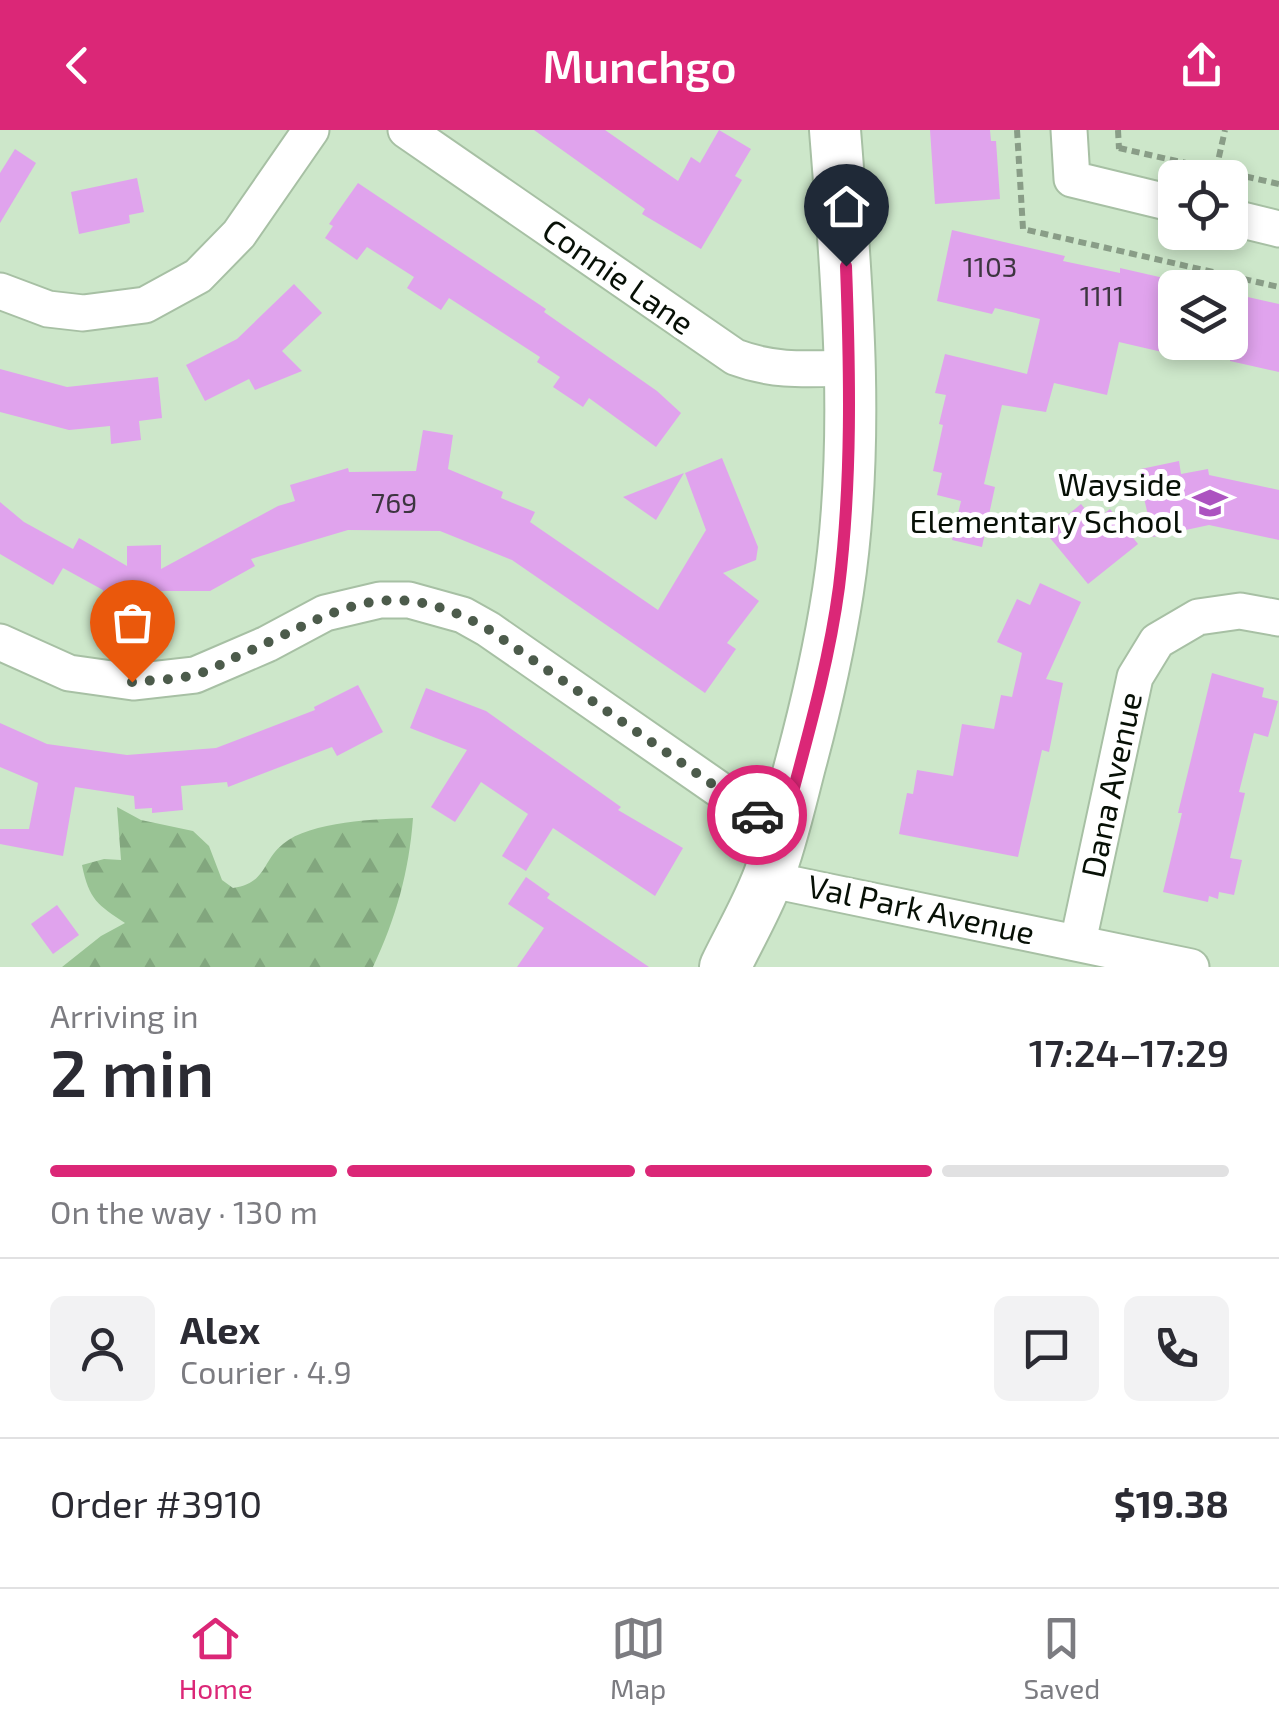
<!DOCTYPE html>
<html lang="en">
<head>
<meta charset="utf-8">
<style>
	body { margin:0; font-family:"Exo 2",sans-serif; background:#f2f2f3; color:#2b2b33; height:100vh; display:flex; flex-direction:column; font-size:38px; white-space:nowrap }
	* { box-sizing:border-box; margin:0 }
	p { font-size:32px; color:#7c7c81 }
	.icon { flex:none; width:55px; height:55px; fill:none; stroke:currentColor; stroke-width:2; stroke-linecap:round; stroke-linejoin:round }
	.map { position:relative; height:837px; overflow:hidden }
	.side { display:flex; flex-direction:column; background:#fff; flex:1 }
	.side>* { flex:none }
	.fabs { position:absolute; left:1158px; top:30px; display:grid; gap:20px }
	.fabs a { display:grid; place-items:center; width:90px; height:90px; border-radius:15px; background:#fff; box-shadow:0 5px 15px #0003; font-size:50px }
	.pin { position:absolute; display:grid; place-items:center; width:85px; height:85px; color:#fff; margin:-102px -42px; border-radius:50% 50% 50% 0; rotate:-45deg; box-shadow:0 0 10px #0007 }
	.pin .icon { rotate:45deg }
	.courier { position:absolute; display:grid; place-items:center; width:100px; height:100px; margin:-50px; border:8px solid #db2777; border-radius:50%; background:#fff; color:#222; box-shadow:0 2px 12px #0007 }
	.headline em { font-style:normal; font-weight:600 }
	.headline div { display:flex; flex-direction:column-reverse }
	.headline { display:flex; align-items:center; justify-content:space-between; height:170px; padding:0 50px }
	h1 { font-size:65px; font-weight:600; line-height:75px }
	.bar { display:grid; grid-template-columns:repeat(4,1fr); gap:15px 10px; align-content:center; height:120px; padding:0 50px }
	.bar i { height:12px; border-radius:8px; background:#e1e1e2 }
	.bar .selected { background:#db2777 }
	.bar p { grid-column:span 4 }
	.line { display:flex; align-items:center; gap:25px; padding:0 50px; border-top:2px solid #e1e1e2 }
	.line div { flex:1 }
	.round { display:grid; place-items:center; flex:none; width:105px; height:105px; border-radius:15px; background:#f2f2f3 }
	header { display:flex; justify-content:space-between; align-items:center; height:130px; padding:0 50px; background:#db2777; color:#fff; font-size:45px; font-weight:600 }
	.dock { display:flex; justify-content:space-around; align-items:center; height:140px; border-top:2px solid #e1e1e2; background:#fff; font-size:28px; color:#7c7c81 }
	.dock a { display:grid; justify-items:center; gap:5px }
	.dock .selected { color:#db2777 }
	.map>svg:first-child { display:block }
</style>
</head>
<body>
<header><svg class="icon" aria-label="back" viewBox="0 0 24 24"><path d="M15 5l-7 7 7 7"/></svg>Munchgo<svg class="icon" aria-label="share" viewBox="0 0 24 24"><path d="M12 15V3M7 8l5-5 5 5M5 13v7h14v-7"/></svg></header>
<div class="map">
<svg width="1279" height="837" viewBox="0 0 1279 837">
	<defs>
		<pattern id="forest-firs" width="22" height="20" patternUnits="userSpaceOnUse" patternTransform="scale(2.5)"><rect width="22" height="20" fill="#99c394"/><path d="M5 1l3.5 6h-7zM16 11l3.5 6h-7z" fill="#82a67e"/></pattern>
	</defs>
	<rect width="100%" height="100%" fill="#cde7ca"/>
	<path fill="url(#forest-firs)" d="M 117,677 L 141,690 L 193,701 L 209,716 L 222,750 L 233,758 C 267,753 261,732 283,714 C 310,691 378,689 413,688 C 409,742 396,788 373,837 L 62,837 L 101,806 L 125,793 C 98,775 89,770 82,735 L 104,729 L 121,730 Z"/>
	<g fill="#e0a3ed">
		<polygon points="534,0 605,0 678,51 691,27 700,33 719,0 751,19 735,46 742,50 701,119 642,84 645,79"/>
		<polygon points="930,0 990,0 991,11 996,11 1000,69 935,74"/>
		<polygon points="15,19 36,33 0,93 0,43"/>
		<polygon points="137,48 144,82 129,85 130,93 79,104 71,62"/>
		<polygon points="358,53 546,179 544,182 657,261 681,283 656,317 589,268 583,277 553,257 560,247 537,232 540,227 449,168 441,180 407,158 414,147 367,117 357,130 325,108 333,96 329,94"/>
		<polygon points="952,100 1065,126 1063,131 1120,143 1120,138 1177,151 1175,225 1119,212 1107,265 1054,253 1046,282 1002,275 984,354 995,357 982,417 952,410 961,371 937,365 942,343 933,341 943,295 939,294 946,265 935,263 945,224 1027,244 1040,189 995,178 992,184 937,171"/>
		<polygon points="294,154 322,183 282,221 302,241 255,260 249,249 205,271 186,235 237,209"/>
		<polygon points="1230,163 1279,174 1279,242 1230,231"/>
		<polygon points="0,239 67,257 158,247 162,288 139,291 141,310 111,314 110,296 69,300 0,282"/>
		<polygon points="423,300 453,305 448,339 503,362 501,368 535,382 530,392 658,480 706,400 685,343 722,328 758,417 756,430 723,443 759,471 727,513 736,519 705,563 512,430 440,401 348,400 251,429 255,436 210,461 154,461 155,473 103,474 103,460 63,438 53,455 0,424 0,372 24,392 73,419 79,408 127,436 127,416 161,415 161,439 278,376 295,371 290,355 348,338 349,342 416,341"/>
		<polygon points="1179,331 1181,344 1208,339 1209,345 1279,360 1279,410 1209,395 1153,407 1141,355 1144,354 1141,339"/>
		<polygon points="684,343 656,390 623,367"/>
		<polygon points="1081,374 1095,391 1110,379 1138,414 1088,454 1046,403"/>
		<polygon points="1040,453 1081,472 1046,549 1063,553 1049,622 1042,620 1018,727 899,704 907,663 913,664 917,640 953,646 962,594 994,599 1001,565 1012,567 1022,523 997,512 1017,469 1030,475"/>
		<polygon points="1212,543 1264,558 1262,567 1278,571 1268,607 1254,603 1239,662 1245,663 1230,728 1242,730 1234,765 1219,762 1218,769 1209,766 1208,772 1163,762 1182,683 1178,683"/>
		<polygon points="358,555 383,602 337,626 332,617 228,657 227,652 181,656 183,680 152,683 152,678 135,679 134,666 75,657 63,726 0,714 0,699 29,699 38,653 0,637 0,593 47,614 127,625 216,618 315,580 314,577"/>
		<polygon points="426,558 486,581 621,677 618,680 683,718 655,766 553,698 526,741 502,726 528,684 481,652 455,692 431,677 467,620 410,598"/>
		<polygon points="526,747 550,764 547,768 649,837 517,837 544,798 508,774"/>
		<polygon points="57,775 79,805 53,824 31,794"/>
	</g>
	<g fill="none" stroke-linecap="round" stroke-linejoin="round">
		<g stroke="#a7c0a4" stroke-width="39">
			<g id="minor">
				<path d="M 406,0 L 735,227 C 775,242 807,239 849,238"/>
				<polyline points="1069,0 1072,49 1175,74"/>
				<polyline points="1230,87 1279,99"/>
				<polyline points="0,161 48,179 83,183 145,175 198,146 239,104 311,0"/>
				<polyline points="0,512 69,543 133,552 195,545 267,514 325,483 380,470 409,470 463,485 488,499 782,703"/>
				<polyline points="767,749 1191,837"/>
				<polyline points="1078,812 1135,547 1157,511 1198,487 1240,481 1279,488"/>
			</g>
		</g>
		<g stroke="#a7c0a4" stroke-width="54">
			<path id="secondary" d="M 725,837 C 739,808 756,779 768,748 C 782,711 791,670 801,632 C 816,576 829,519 838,461 C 861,310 847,152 835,0"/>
		</g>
		<g stroke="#899d87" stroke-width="6" stroke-dasharray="8 5" stroke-linecap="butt">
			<polyline points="1017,0 1023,99 1279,157"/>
			<polyline points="1118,0 1119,19"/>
			<polyline points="1119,18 1279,54"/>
			<polyline points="1216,40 1225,0"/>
		</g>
		<use href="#minor" stroke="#fff" stroke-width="35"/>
		<use href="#secondary" stroke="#fff" stroke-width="50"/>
	</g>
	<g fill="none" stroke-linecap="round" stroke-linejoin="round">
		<path stroke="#4c5b4b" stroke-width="10" stroke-dasharray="0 18" d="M 132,552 C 152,550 174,550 194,545 C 208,542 223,533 236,527 C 333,485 382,439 488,499 L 757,685"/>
		<path stroke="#db2777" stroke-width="12" d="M 757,685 L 782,703 C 803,622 828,540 839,457 C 852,350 850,243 846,136"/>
	</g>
	<defs>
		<g id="school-bare" transform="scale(2.7)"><path d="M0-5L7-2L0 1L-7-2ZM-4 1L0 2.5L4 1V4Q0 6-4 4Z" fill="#ac53c0" stroke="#fff" stroke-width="2.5" paint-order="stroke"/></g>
	</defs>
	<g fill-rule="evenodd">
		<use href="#school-bare" x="1210" y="373"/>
	</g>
	<g text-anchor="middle" stroke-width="10" stroke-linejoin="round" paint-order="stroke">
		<g font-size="28" fill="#3d3540">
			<text x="990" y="147">1103</text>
			<text x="1102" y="176">1111</text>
			<text x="394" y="383">769</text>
		</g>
		<g font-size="32" fill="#071006" stroke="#fff">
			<text transform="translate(618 147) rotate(35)" y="11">Connie Lane</text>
			<text transform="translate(1112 655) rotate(-78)" y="11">Dana Avenue</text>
			<text transform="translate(921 780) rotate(12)" y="11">Val Park Avenue</text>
		</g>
		<g font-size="32" fill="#071006" stroke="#fff" text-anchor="end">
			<text x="1182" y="366">Wayside<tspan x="1182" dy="37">Elementary School</tspan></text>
		</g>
	</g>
</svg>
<div class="fabs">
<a><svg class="icon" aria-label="locate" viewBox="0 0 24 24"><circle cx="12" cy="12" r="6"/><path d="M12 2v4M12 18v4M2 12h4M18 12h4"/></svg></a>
<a><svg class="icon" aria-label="layers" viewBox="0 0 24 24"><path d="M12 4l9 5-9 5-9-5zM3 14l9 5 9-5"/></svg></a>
</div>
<div class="pin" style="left:132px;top:552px;background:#ea580c"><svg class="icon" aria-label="bag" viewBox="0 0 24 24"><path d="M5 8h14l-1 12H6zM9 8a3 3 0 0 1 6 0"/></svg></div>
<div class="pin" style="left:846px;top:136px;background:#1f2937"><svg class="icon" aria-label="home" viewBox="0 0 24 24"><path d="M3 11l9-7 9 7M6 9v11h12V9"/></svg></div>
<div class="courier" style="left:757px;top:685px"><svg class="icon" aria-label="car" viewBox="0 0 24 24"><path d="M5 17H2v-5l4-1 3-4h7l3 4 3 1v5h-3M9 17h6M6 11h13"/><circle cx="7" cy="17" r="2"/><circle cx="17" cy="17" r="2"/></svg></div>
</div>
<section class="side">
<div class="headline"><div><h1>2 min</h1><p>Arriving in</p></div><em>17:24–17:29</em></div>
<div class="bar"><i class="selected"></i><i class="selected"></i><i class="selected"></i><i></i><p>On the way · 130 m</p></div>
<div class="line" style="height:180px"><a class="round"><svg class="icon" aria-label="person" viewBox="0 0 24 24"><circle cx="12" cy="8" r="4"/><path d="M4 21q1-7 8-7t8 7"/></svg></a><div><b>Alex</b><p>Courier · 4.9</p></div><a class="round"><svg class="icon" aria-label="chat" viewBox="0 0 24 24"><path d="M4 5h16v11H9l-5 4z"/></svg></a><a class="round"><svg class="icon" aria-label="phone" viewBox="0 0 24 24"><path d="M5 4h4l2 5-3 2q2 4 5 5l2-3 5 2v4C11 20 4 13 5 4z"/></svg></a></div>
<div class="line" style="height:130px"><div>Order #3910</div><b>$19.38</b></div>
</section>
<nav class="dock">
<a class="selected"><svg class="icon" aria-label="home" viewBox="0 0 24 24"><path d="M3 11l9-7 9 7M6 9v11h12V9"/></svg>Home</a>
<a><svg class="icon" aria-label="map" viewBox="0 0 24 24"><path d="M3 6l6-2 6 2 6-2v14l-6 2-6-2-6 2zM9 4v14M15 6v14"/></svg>Map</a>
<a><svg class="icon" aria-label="saved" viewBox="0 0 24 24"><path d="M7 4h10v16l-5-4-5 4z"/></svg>Saved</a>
</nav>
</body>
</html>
